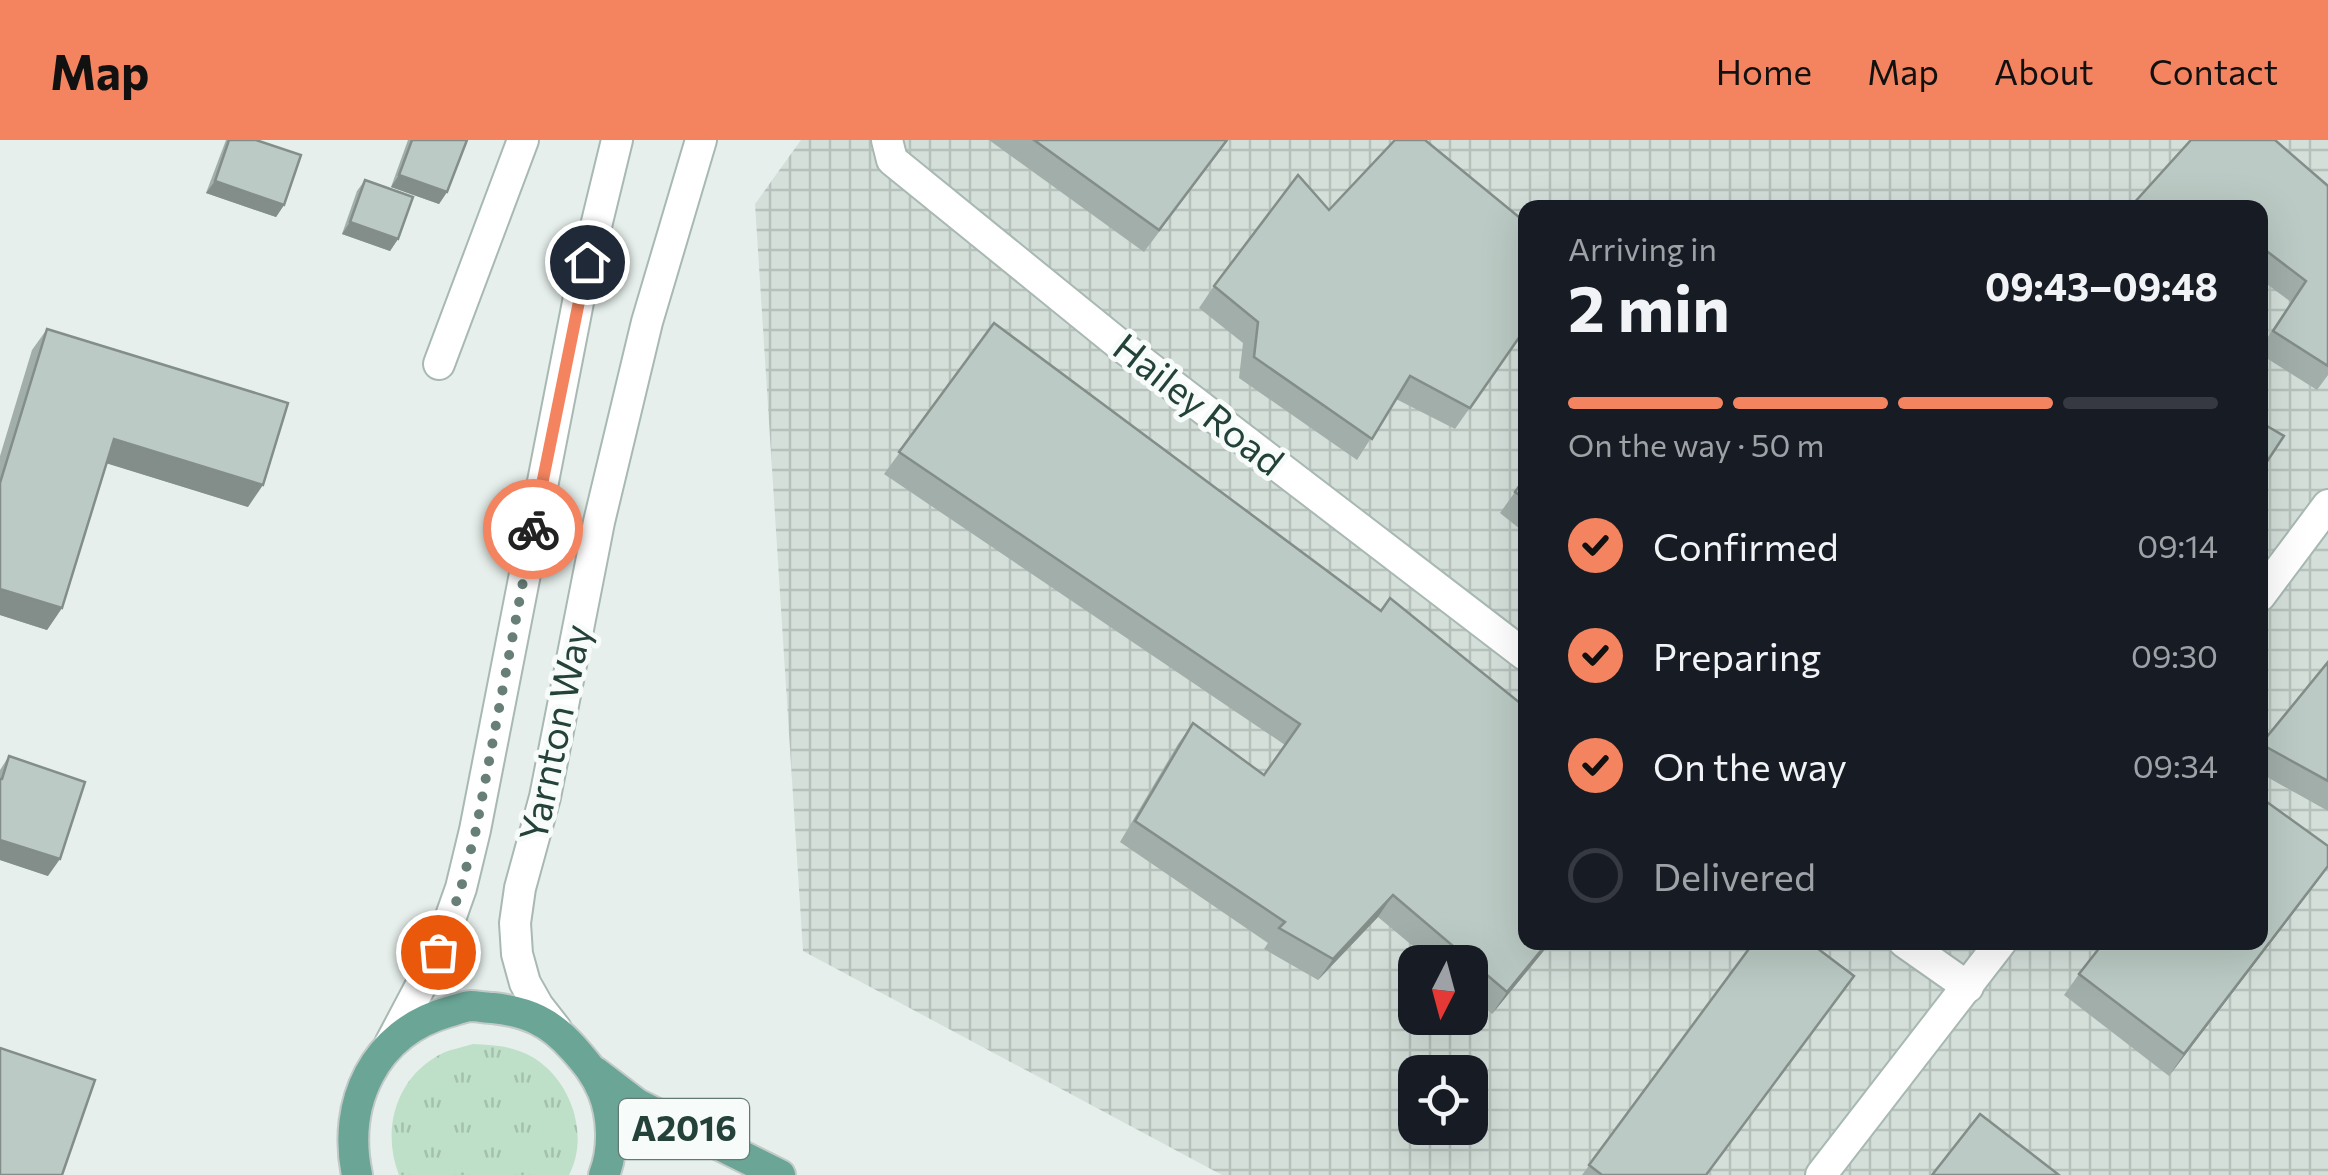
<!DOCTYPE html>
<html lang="en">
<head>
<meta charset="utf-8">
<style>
	body { margin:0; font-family:Commissioner,sans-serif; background:#20242c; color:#f1f3f6; height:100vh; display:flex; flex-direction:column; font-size:38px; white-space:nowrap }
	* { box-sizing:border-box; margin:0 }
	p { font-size:32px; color:#9ea1a6 }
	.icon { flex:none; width:55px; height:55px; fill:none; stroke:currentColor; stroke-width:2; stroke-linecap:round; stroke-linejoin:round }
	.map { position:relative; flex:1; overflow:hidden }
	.drawer { position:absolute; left:1518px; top:60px; width:750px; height:750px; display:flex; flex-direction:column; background:#171b24; border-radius:20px; box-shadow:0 10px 40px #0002 }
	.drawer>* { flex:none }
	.needle { width:65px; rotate:186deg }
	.controls { position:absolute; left:1398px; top:805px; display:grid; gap:20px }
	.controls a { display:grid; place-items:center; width:90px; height:90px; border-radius:20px; background:#171b24; box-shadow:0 10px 40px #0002; font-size:50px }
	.pin { position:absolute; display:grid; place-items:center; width:85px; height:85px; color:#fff; margin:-42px; border:5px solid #fff; border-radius:50%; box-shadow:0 2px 10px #0007 }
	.courier { position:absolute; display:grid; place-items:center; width:100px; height:100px; margin:-50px; border:8px solid #f4845f; border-radius:50%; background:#fff; color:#222; box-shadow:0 2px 12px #0007 }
	.headline em { font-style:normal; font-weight:700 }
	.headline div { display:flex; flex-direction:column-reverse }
	.headline { display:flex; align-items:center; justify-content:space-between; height:170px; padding:0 50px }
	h1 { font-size:65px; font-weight:700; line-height:75px }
	.bar { display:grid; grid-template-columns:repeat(4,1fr); gap:15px 10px; align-content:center; height:120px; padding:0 50px }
	.bar i { height:12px; border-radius:8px; background:#363941 }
	.bar .current { background:#f4845f }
	.bar p { grid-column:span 4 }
	ol { padding:0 50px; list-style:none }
	li { display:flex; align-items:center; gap:30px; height:110px }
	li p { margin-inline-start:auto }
	li .icon { padding:10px; border-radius:50%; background:#f4845f; color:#111; stroke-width:4 }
	li:last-child { color:#9ea1a6 }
	li i { width:55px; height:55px; border:5px solid #363941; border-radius:50% }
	header { display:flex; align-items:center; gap:60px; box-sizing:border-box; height:140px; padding:0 50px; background:#f4845f; color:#111 }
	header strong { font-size:48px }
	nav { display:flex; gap:55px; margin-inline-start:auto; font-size:35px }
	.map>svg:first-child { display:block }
</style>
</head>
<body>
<header>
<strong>Map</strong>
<nav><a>Home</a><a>Map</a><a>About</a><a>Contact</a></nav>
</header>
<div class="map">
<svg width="2328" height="1035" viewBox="0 0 2328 1035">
	<defs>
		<pattern id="industrial-grid" width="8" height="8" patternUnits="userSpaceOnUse" patternTransform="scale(2.5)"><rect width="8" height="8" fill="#d4dfda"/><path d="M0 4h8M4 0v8" fill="none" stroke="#b6c1bc"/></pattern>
		<pattern id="grass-tufts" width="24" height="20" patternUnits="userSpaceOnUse" patternTransform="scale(2.5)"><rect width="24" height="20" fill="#bfe0c8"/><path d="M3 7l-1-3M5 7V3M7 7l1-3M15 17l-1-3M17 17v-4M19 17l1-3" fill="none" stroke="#a4c1ad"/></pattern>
	</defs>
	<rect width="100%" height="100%" fill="#e6efeb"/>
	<path fill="url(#industrial-grid)" fill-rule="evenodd" d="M 801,0 L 2328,0 L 2328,1035 L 1222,1035 L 803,811 L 755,64 ZM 1525,68 L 2260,68 L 2260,802 L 1525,802 ZM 1415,822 L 1470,822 L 1470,878 L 1415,878 ZM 1415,932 L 1470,932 L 1470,988 L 1415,988 Z"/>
	<path fill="url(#grass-tufts)" d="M 473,904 C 494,905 515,906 534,918 C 571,941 590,995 569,1035 L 399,1035 C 381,989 396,936 443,913 C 452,909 464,907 473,904 Z"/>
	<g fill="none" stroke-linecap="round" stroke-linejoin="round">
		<g stroke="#a8b8b2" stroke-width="34">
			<g id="minor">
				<polyline points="887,0 892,20 1120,205 1525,515"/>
				<polyline points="439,224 523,0"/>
				<polyline points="2260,456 2328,365"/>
				<polyline points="1904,802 1968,847"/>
				<polyline points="556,889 538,866 525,843 517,814 515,783 520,748 545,657 599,382 647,182 701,0"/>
				<polyline points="390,904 438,813 461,748 475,690 580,152 617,0"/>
				<polyline points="1821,1035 2001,802"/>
			</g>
		</g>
		<g stroke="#c2cac8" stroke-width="34">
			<g id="major">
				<polyline points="595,932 637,964 780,1035"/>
				<path d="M 357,1035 C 342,963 374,893 448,872 C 455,870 463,867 470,866 C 478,866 486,868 493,868 C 528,872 550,882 573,908 C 587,924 595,933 603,952 C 613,977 614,1010 604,1035"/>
			</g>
		</g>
		<use href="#minor" stroke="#fff" stroke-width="30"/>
		<use href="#major" stroke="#6aa596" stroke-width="30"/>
	</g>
	<g fill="#a1aea9">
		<polygon points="226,0 256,0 284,65 276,77 206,53"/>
		<polygon points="408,0 467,0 447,52 439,64 391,47"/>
		<polygon points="989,0 1228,0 1144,112"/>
		<polygon points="365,40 398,99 390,111 342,94 357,51"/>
		<polygon points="2328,46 2328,235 2317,250 2260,214 2260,209 2291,162 2260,139 2260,68 2131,68 2134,63"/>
		<polygon points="1329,70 1525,189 1455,289 1396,259 1357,320 1239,238 1243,203 1199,168 1214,146"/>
		<polygon points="994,183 1525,802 1551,802 1492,874 1470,855 1470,822 1432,822 1378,777 1318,840 1264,809 1268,803 1120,702 1178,604 1193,583 1264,635 1285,605 884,334"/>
		<polygon points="47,189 248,367 107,323 62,468 47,490 0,475 0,316 32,210"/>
		<polygon points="1525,338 1525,393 1500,373"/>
		<polygon points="2328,522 2328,671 2260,633 2260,605"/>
		<polygon points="9,616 48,736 0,720 0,630"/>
		<polygon points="2328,706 2328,727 2169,936 2064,855 2079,834"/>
		<polygon points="1754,802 1707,1035 1582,1035"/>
	</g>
	<g fill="#838d89">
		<polygon points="399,35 447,52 439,64 391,47"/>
		<polygon points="215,41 284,65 276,77 206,53"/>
		<polygon points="350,82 398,99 390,111 342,94"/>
		<polygon points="114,299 263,345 248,367 99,321"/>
		<polygon points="0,449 62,468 47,490 0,475"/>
		<polygon points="0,700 60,719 48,736 0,720"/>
		<polygon points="2328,726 2323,734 2169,936 2184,914"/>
		<polygon points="1393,755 1378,777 1318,840 1333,819"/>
		<polygon points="1548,802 1551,802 1492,874 1507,852"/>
	</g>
	<g fill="#bbcac4" stroke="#838d89" stroke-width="2.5">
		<polygon points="229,0 256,0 301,15 284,65 215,41"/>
		<polygon points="412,0 467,0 447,52 399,35"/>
		<polygon points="1034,0 1227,0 1159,90"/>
		<polygon points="1395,0 1425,0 1525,82 1525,189 1470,268 1410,236 1372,299 1254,217 1258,182 1214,146 1298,35 1329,70"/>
		<polygon points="2191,0 2275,0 2328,46 2328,226 2273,191 2306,141 2260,106 2260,68 2139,68 2134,63"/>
		<polygon points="365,40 413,57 398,99 350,82"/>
		<polygon points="994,183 1381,471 1390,458 1525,567 1525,802 1548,802 1507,852 1393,755 1333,819 1279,788 1285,782 1135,681 1193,583 1264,635 1300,584 899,312"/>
		<polygon points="47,189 288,263 263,345 114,299 62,468 0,449 0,343"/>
		<polygon points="2260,282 2284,296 2260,332"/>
		<polygon points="1525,338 1525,359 1515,352"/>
		<polygon points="2328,522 2328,641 2261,604"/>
		<polygon points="9,616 85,642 60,719 0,700 0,639 2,639"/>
		<polygon points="2260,657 2328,706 2328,726 2184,914 2079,834 2104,802 2260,802"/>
		<polygon points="1754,802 1809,802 1854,836 1706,1035 1602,1035 1589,1025"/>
		<polygon points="0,908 95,940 62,1035 0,1035"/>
		<polygon points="1980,974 2059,1035 1932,1035"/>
	</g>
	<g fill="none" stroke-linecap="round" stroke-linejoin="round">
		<polyline stroke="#687f78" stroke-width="10" stroke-dasharray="0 18" points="438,812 461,748 476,690 533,389"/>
		<polyline stroke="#f4845f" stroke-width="12" points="533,389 587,122"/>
	</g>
	<g text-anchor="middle" stroke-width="10" stroke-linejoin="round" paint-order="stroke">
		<rect fill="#f7fbf9" stroke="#637a73" stroke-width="2.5" x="619" y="959" width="130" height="60" rx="8"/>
		<g font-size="35" font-weight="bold" fill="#24423a">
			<text x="684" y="1001">A2016</text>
		</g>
		<g font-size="38" fill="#24423a" stroke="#f7fbf9">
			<text transform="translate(1198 265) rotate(38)" y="13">Hailey Road</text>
			<text transform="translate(556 593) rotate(-78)" y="13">Yarnton Way</text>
		</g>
	</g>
</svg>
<div class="controls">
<a><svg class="needle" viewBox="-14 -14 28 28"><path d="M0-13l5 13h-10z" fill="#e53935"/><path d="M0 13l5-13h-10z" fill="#9ea1a6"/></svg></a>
<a><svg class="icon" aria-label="locate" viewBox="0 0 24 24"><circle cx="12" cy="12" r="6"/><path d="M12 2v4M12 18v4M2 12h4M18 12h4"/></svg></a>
</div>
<div class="pin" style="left:438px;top:812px;background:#ea580c"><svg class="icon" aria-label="bag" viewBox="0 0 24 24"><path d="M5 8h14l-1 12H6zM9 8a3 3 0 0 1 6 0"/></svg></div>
<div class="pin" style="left:587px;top:122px;background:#1f2937"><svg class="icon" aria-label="home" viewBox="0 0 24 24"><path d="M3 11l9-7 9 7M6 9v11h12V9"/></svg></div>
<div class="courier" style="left:533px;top:389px"><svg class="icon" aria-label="bike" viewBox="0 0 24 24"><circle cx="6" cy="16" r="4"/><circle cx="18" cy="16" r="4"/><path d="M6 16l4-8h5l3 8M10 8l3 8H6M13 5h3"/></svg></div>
<section class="drawer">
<div class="headline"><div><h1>2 min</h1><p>Arriving in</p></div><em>09:43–09:48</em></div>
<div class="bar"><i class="current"></i><i class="current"></i><i class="current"></i><i></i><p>On the way · 50 m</p></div>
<ol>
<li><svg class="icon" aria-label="check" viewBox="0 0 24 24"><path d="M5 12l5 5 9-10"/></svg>Confirmed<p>09:14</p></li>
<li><svg class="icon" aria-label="check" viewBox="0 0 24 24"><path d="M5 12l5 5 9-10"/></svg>Preparing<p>09:30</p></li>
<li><svg class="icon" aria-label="check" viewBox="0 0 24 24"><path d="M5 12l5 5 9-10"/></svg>On the way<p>09:34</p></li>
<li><i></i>Delivered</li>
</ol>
</section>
</div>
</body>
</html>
